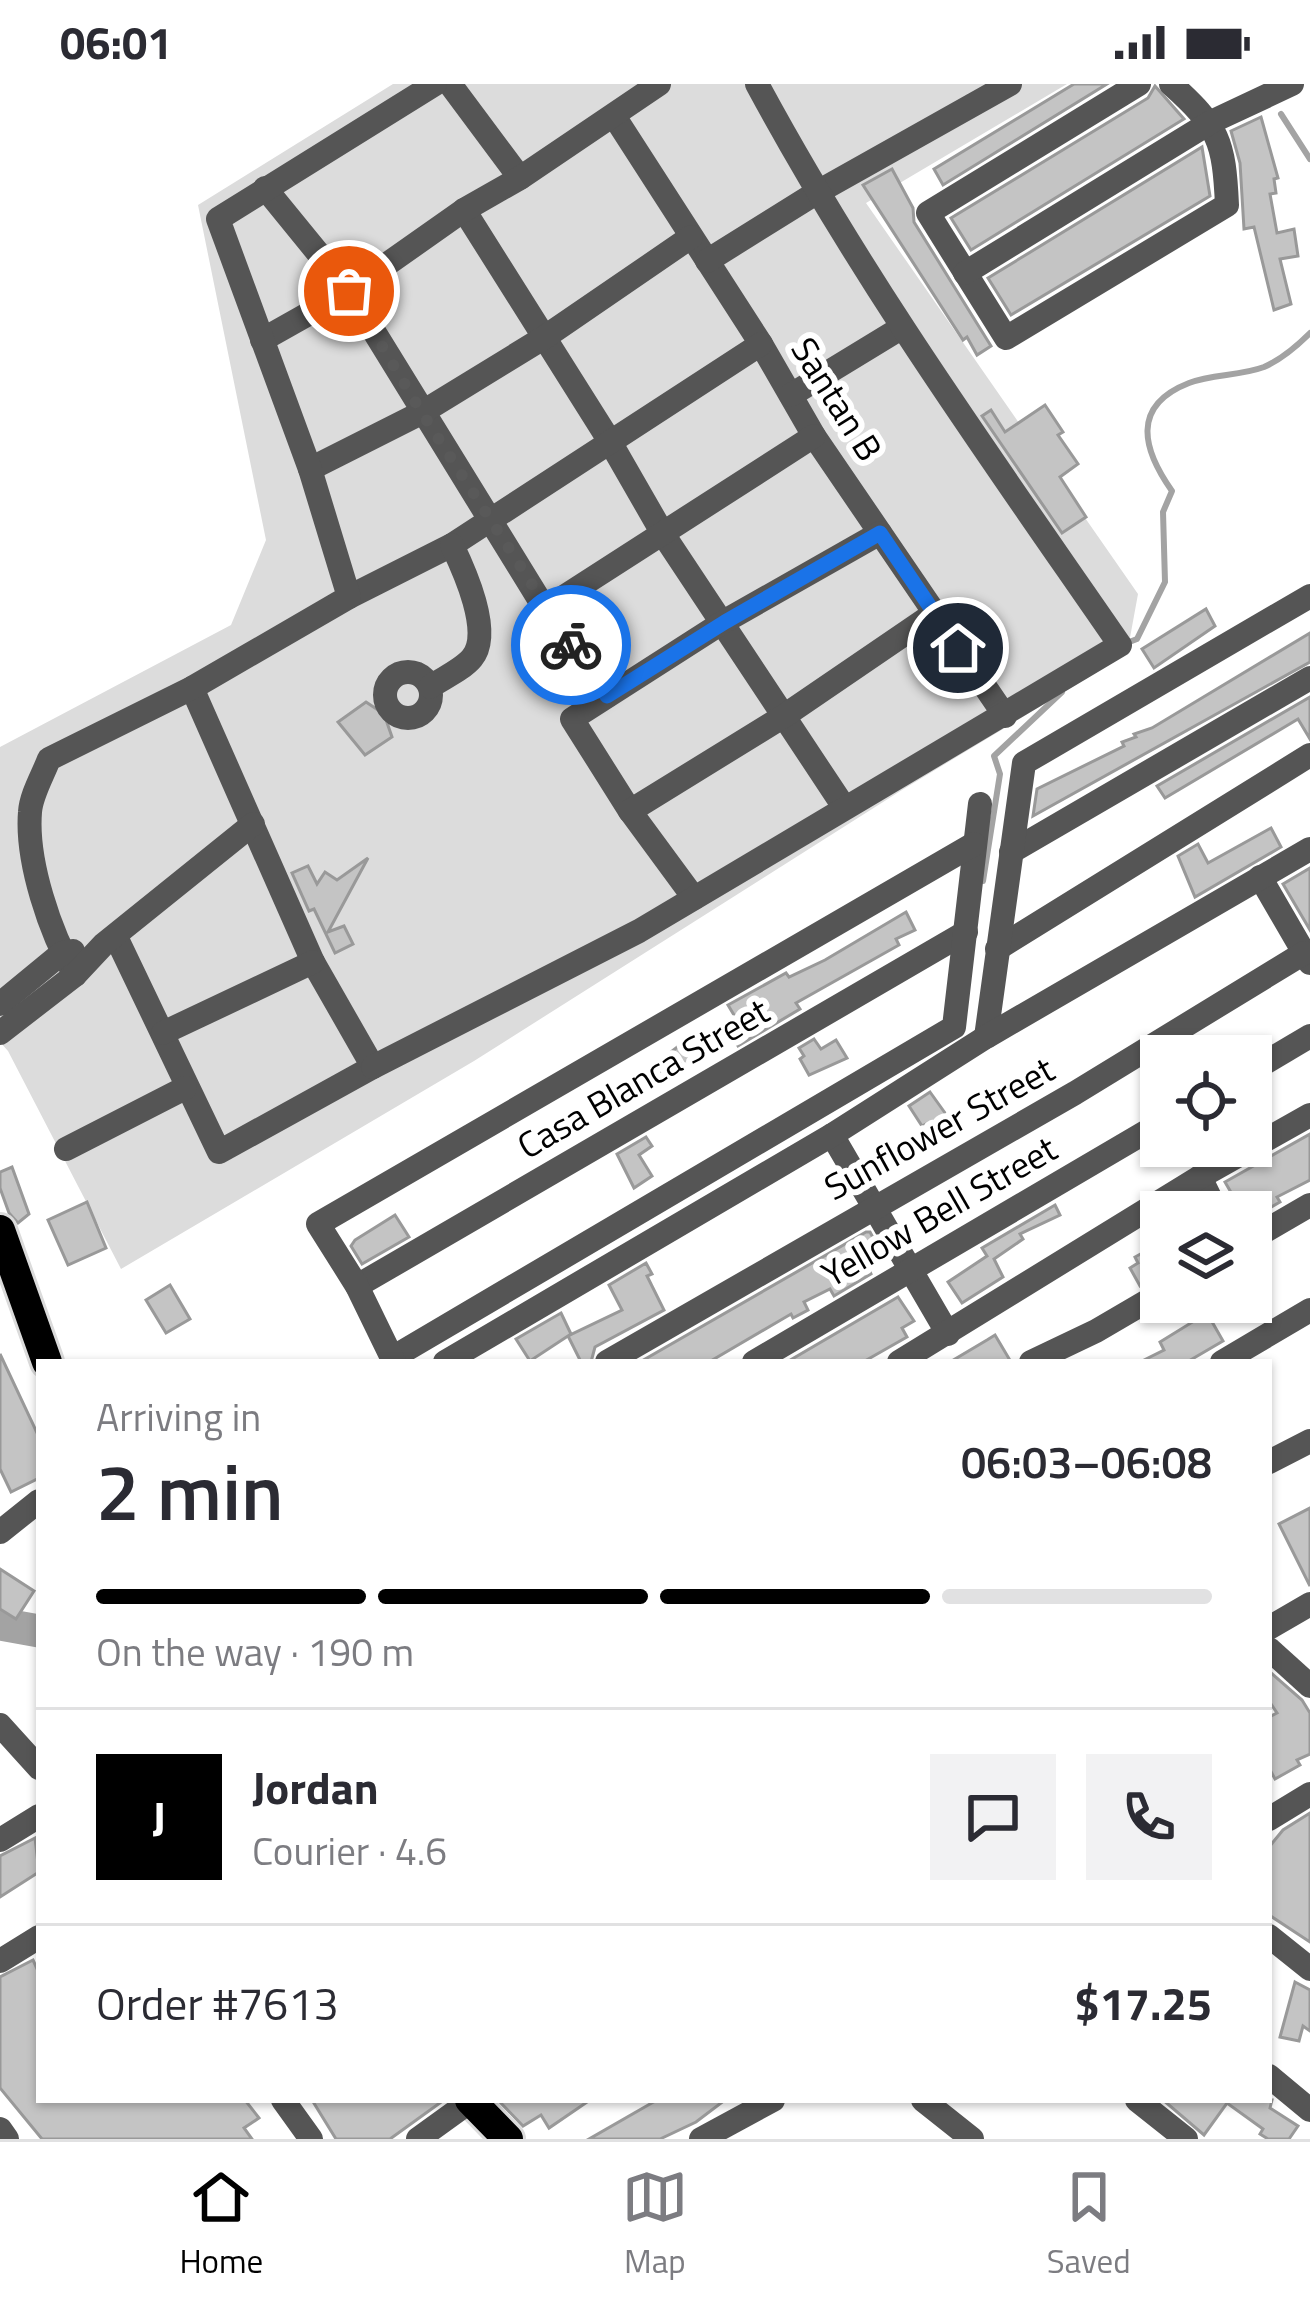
<!DOCTYPE html>
<html lang="en">
<head>
<meta charset="utf-8">
<style>
	body { margin:0; font-family:"Titillium Web",sans-serif; background:#f2f2f3; color:#2b2b33; height:100vh; display:flex; flex-direction:column; font-size:45px; white-space:nowrap }
	* { box-sizing:border-box; margin:0 }
	p { font-size:39px; color:#7c7c81 }
	.icon { flex:none; width:66px; height:66px; fill:none; stroke:currentColor; stroke-width:2; stroke-linecap:round; stroke-linejoin:round }
	.map { position:relative; flex:1; overflow:hidden }
	.details { position:absolute; left:36px; top:1275px; width:1236px; height:744px; display:flex; flex-direction:column; background:#fff; border-radius:0px; box-shadow:0 3px 9px #0004 }
	.details>* { flex:none }
	.tools { position:absolute; left:1140px; top:951px; display:grid; gap:24px }
	.tools a { display:grid; place-items:center; width:132px; height:132px; border-radius:0px; background:#fff; box-shadow:0 3px 9px #0004; font-size:60px }
	.pin { position:absolute; display:grid; place-items:center; width:102px; height:102px; color:#fff; margin:-51px; border:6px solid #fff; border-radius:50%; box-shadow:0 3px 12px #0007 }
	.courier { position:absolute; display:grid; place-items:center; width:120px; height:120px; margin:-60px; border:9px solid #1a73e8; border-radius:50%; background:#fff; color:#222; box-shadow:0 3px 15px #0007 }
	.headline em { font-style:normal; font-weight:600 }
	.headline div { display:flex; flex-direction:column-reverse }
	.headline { display:flex; align-items:center; justify-content:space-between; height:204px; padding:0 60px }
	h1 { font-size:78px; font-weight:600; line-height:90px }
	.bar { display:grid; grid-template-columns:repeat(4,1fr); gap:18px 12px; align-content:center; height:144px; padding:0 60px }
	.bar i { height:15px; border-radius:9px; background:#e1e1e2 }
	.bar .current { background:#000 }
	.bar p { grid-column:span 4 }
	.line { display:flex; align-items:center; gap:30px; padding:0 60px; border-top:3px solid #e1e1e2 }
	.line div { flex:1 }
	.round { display:grid; place-items:center; flex:none; width:126px; height:126px; border-radius:0px; background:#f2f2f3 }
	.status { display:flex; justify-content:space-between; align-items:center; height:84px; padding:0 60px; background:#fff; direction:ltr }
	.status svg { height:33px; fill:currentColor }
	.tabs { display:flex; justify-content:space-around; align-items:center; height:168px; border-top:3px solid #e1e1e2; background:#fff; font-size:33px; color:#7c7c81 }
	.tabs a { display:grid; justify-items:center; gap:6px }
	.tabs .current { color:#000 }
	.map>svg:first-child { display:block }
</style>
</head>
<body>
<div class="status"><b>06:01</b><svg viewBox="0 0 49 12"><path d="M0 12V9h3v3zM5 12V6h3v6zM10 12V3h3v9zM15 12V0h3v12zM26 1h20v11H26zM47 4h2v5h-2z"/></svg></div>
<div class="map">
<svg width="1310" height="2055" viewBox="0 0 1310 2055">
	<rect width="100%" height="100%" fill="#fff"/>
	<polygon fill="#dcdcdc" points="393,0 1067,0 866,119 1138,510 1127,570 902,706 474,977 121,1185 8,967 0,958 0,663 231,541 266,456 198,121"/>
	<g fill="none" stroke-linecap="round" stroke-linejoin="round">
		<g stroke="#a3a3a3" stroke-width="6">
			<polyline points="1281,30 1310,75"/>
			<path d="M 1124,560 L 1137,555 L 1165,498 L 1163,428 L 1172,407 C 1143,366 1130,322 1189,299 C 1212,290 1240,292 1264,283 C 1282,275 1297,262 1310,249"/>
			<polyline points="983,797 1000,690 994,672 1062,608"/>
		</g>
		<polyline stroke="#a3a3a3" stroke-width="33" points="0,1540 39,1547"/>
	</g>
	<g fill="#c4c4c4" stroke="#999" stroke-width="3">
		<polygon points="1074,0 1107,0 943,101 934,85"/>
		<polygon points="1155,2 1184,35 971,166 951,134 1148,14"/>
		<polygon points="1261,33 1278,94 1274,95 1276,109 1270,110 1277,149 1294,145 1298,172 1280,175 1291,220 1274,226 1254,143 1244,145 1240,79 1231,47"/>
		<polygon points="1202,63 1210,112 1011,231 988,194"/>
		<polygon points="892,85 913,124 914,138 991,262 977,271 967,253 963,256 863,101"/>
		<polygon points="1045,321 1063,348 1058,351 1078,380 1060,393 1086,433 1062,449 982,332 991,326 1005,348"/>
		<polygon points="1206,525 1215,542 1154,584 1142,565"/>
		<polygon points="1310,549 1310,578 1033,732 1037,705 1124,662 1122,658 1136,653 1134,650 1152,644"/>
		<polygon points="1310,613 1310,655 1298,635 1165,714 1157,702"/>
		<polygon points="366,618 384,630 392,653 365,671 338,638"/>
		<polygon points="1271,744 1281,763 1195,813 1178,772 1198,760 1208,779"/>
		<polygon points="368,774 328,848 344,842 353,860 335,869 314,825 309,827 292,789 308,782 317,800 325,788 337,796"/>
		<polygon points="1310,784 1310,846 1283,800"/>
		<polygon points="906,828 915,846 896,855 899,861 796,919 800,925 738,962 730,947 740,941 728,921 786,889 789,893 825,876"/>
		<polygon points="814,955 821,965 836,956 847,974 809,991 800,975 804,972 799,964"/>
		<polygon points="680,961 694,980 651,1006 640,992"/>
		<polygon points="930,1008 958,1047 940,1059 928,1039 922,1042 909,1022"/>
		<polygon points="1310,1050 1310,1096 1277,1113 1280,1118 1251,1135 1251,1128 1236,1117 1225,1098"/>
		<polygon points="646,1053 652,1062 639,1071 652,1092 634,1104 617,1070"/>
		<polygon points="12,1083 29,1130 18,1139 9,1129 0,1104 0,1088"/>
		<polygon points="87,1118 106,1164 68,1181 48,1136"/>
		<polygon points="1055,1121 1060,1131 1020,1150 1023,1155 994,1175 1003,1193 962,1219 948,1198 987,1172 982,1164"/>
		<polygon points="395,1131 409,1153 362,1180 351,1162 355,1156"/>
		<polygon points="866,1148 870,1148 883,1172 867,1181 871,1190 834,1212 830,1205 804,1218 808,1226 793,1234 791,1230 709,1278 640,1278"/>
		<polygon points="1155,1162 1161,1173 1161,1190 1140,1202 1130,1184 1138,1179 1135,1173"/>
		<polygon points="646,1179 652,1190 647,1192 664,1226 595,1263 591,1278 581,1278 568,1252 622,1226 609,1201"/>
		<polygon points="170,1201 190,1235 166,1249 146,1216"/>
		<polygon points="898,1213 914,1237 902,1244 907,1253 863,1278 787,1278"/>
		<polygon points="561,1229 571,1250 530,1277 516,1255"/>
		<polygon points="1207,1229 1223,1257 1187,1278 1140,1278 1164,1266 1160,1258"/>
		<polygon points="995,1251 1011,1278 950,1278 987,1256"/>
		<polygon points="0,1270 39,1353 39,1394 11,1408 0,1385"/>
		<polygon points="1310,1424 1310,1502 1279,1440"/>
		<polygon points="0,1485 34,1507 16,1535 0,1525"/>
		<polygon points="1269,1587 1302,1616 1310,1629 1310,1670 1297,1676 1300,1681 1275,1695 1269,1684 1269,1633 1277,1629 1269,1617"/>
		<polygon points="1310,1729 1310,1858 1269,1831 1269,1763 1283,1746"/>
		<polygon points="35,1754 39,1788 0,1813 0,1772"/>
		<polygon points="33,1876 39,1889 39,2016 245,2016 259,2034 244,2044 252,2055 42,2055 0,2004 0,1893"/>
		<polygon points="1295,1898 1310,1906 1310,1947 1303,1942 1299,1957 1280,1953"/>
		<polygon points="312,2016 444,2016 390,2055 336,2055"/>
		<polygon points="498,2016 590,2016 549,2044 541,2031 523,2042"/>
		<polygon points="657,2016 725,2016 696,2038 660,2055 589,2055"/>
		<polygon points="1163,2016 1272,2016 1270,2024 1298,2042 1289,2055 1268,2055 1260,2050 1263,2045 1227,2019 1204,2051"/>
	</g>
	<g fill="none" stroke-linecap="round" stroke-linejoin="round">
		<g stroke="#dbdbdb" stroke-width="36">
			<g id="major">
				<polyline points="0,1146 47,1278"/>
				<polyline points="470,2016 508,2055"/>
			</g>
		</g>
		<g stroke="#555" stroke-width="24">
			<polyline points="450,0 520,94"/>
			<path d="M 1139,0 L 928,129 L 1006,254 L 1227,121 C 1224,57 1219,43 1171,0"/>
			<polyline points="614,32 761,260 814,352 1005,632"/>
			<polyline points="265,104 349,207 545,525"/>
			<polyline points="464,126 609,356 663,450 844,723"/>
			<polyline points="707,177 816,109 1010,0"/>
			<polyline points="965,189 1211,38 1292,0"/>
			<polyline points="262,256 349,207 464,126 520,94 659,0"/>
			<polyline points="791,311 901,244"/>
			<polyline points="310,385 421,329 545,253 691,153"/>
			<polyline points="349,513 452,461 761,260"/>
			<circle cx="408" cy="611" r="23"/>
			<path d="M 430,603 C 443,594 462,586 472,574 C 493,549 464,486 452,461"/>
			<polyline points="607,612 545,525 814,352"/>
			<polyline points="630,727 572,635 725,537 880,449"/>
			<polyline points="1011,768 1310,594"/>
			<polyline points="1260,793 1310,879"/>
			<polyline points="694,814 630,727 784,632 935,529"/>
			<polyline points="116,853 219,1068 373,983 313,878 192,604"/>
			<polyline points="997,865 1310,671"/>
			<path d="M 75,891 C 50,849 26,777 30,728 C 31,711 43,691 49,675 L 192,604 L 349,513 L 310,385 L 218,135 L 435,0"/>
			<polyline points="0,920 62,869 73,867"/>
			<polyline points="0,949 75,891 104,860 253,740"/>
			<polyline points="163,949 313,878"/>
			<polyline points="986,953 1024,679 1310,512"/>
			<path d="M 373,983 L 639,847 L 1120,561 C 993,377 863,197 757,0"/>
			<polyline points="1251,987 1310,952"/>
			<polyline points="832,1051 948,1250"/>
			<polyline points="66,1065 185,1004"/>
			<polyline points="1200,1093 1217,1128"/>
			<polyline points="1251,1155 1310,1121"/>
			<polyline points="357,1202 966,848"/>
			<polyline points="392,1274 954,943 980,720"/>
			<polyline points="394,1278 357,1202 318,1140 974,760"/>
			<polyline points="445,1278 832,1051 986,953 1310,765"/>
			<polyline points="607,1278 1075,1009 1304,869"/>
			<polyline points="754,1278 1161,1039"/>
			<polyline points="899,1278 1200,1093 1310,1031"/>
			<polyline points="1031,1278 1096,1247 1161,1209"/>
			<polyline points="1222,1278 1310,1226"/>
			<polyline points="1269,1378 1310,1357"/>
			<polyline points="0,1448 39,1417"/>
			<polyline points="1269,1544 1310,1520"/>
			<polyline points="1269,1565 1310,1602"/>
			<polyline points="0,1641 39,1684"/>
			<polyline points="1269,1735 1310,1710"/>
			<polyline points="0,1756 39,1732"/>
			<polyline points="1269,1852 1310,1885"/>
			<polyline points="0,1877 39,1853"/>
			<polyline points="1269,1992 1310,2026"/>
			<polyline points="283,2016 311,2055"/>
			<polyline points="923,2016 972,2055"/>
			<polyline points="1137,2016 1186,2055"/>
			<polyline points="0,2045 7,2055"/>
			<polyline points="418,2055 472,2016"/>
			<polyline points="701,2055 773,2016"/>
		</g>
		<use href="#major" stroke="#000" stroke-width="30"/>
	</g>
	<g fill="none" stroke-linecap="round" stroke-linejoin="round">
		<polyline stroke="#595959" stroke-width="12" stroke-dasharray="0 21.6" points="349,207 422,329 571,561"/>
		<polyline stroke="#1a73e8" stroke-width="15" points="571,561 607,612 725,538 880,449 958,564"/>
	</g>
	<g text-anchor="middle" stroke-width="12" stroke-linejoin="round" paint-order="stroke">
		<g font-size="36" fill="#000" stroke="#fff">
			<text transform="translate(837 315) rotate(58)" y="13">Santan B</text>
			<text transform="translate(643 994) rotate(-30)" y="13">Casa Blanca Street</text>
			<text transform="translate(939 1044) rotate(-29)" y="13">Sunflower Street</text>
			<text transform="translate(939 1127) rotate(-30)" y="13">Yellow Bell Street</text>
		</g>
	</g>
</svg>
<div class="tools">
<a><svg class="icon" aria-label="locate" viewBox="0 0 24 24"><circle cx="12" cy="12" r="6"/><path d="M12 2v4M12 18v4M2 12h4M18 12h4"/></svg></a>
<a><svg class="icon" aria-label="layers" viewBox="0 0 24 24"><path d="M12 4l9 5-9 5-9-5zM3 14l9 5 9-5"/></svg></a>
</div>
<div class="pin" style="left:349px;top:207px;background:#ea580c"><svg class="icon" aria-label="bag" viewBox="0 0 24 24"><path d="M5 8h14l-1 12H6zM9 8a3 3 0 0 1 6 0"/></svg></div>
<div class="pin" style="left:958px;top:564px;background:#1f2937"><svg class="icon" aria-label="home" viewBox="0 0 24 24"><path d="M3 11l9-7 9 7M6 9v11h12V9"/></svg></div>
<div class="courier" style="left:571px;top:561px"><svg class="icon" aria-label="bike" viewBox="0 0 24 24"><circle cx="6" cy="16" r="4"/><circle cx="18" cy="16" r="4"/><path d="M6 16l4-8h5l3 8M10 8l3 8H6M13 5h3"/></svg></div>
<section class="details">
<div class="headline"><div><h1>2 min</h1><p>Arriving in</p></div><em>06:03–06:08</em></div>
<div class="bar"><i class="current"></i><i class="current"></i><i class="current"></i><i></i><p>On the way · 190 m</p></div>
<div class="line" style="height:216px"><b class="round" style="background:#000;color:#fff">J</b><div><b>Jordan</b><p>Courier · 4.6</p></div><a class="round"><svg class="icon" aria-label="chat" viewBox="0 0 24 24"><path d="M4 5h16v11H9l-5 4z"/></svg></a><a class="round"><svg class="icon" aria-label="phone" viewBox="0 0 24 24"><path d="M5 4h4l2 5-3 2q2 4 5 5l2-3 5 2v4C11 20 4 13 5 4z"/></svg></a></div>
<div class="line" style="height:156px"><div>Order #7613</div><b>$17.25</b></div>
</section>
</div>
<nav class="tabs">
<a class="current"><svg class="icon" aria-label="home" viewBox="0 0 24 24"><path d="M3 11l9-7 9 7M6 9v11h12V9"/></svg>Home</a>
<a><svg class="icon" aria-label="map" viewBox="0 0 24 24"><path d="M3 6l6-2 6 2 6-2v14l-6 2-6-2-6 2zM9 4v14M15 6v14"/></svg>Map</a>
<a><svg class="icon" aria-label="saved" viewBox="0 0 24 24"><path d="M7 4h10v16l-5-4-5 4z"/></svg>Saved</a>
</nav>
</body>
</html>
